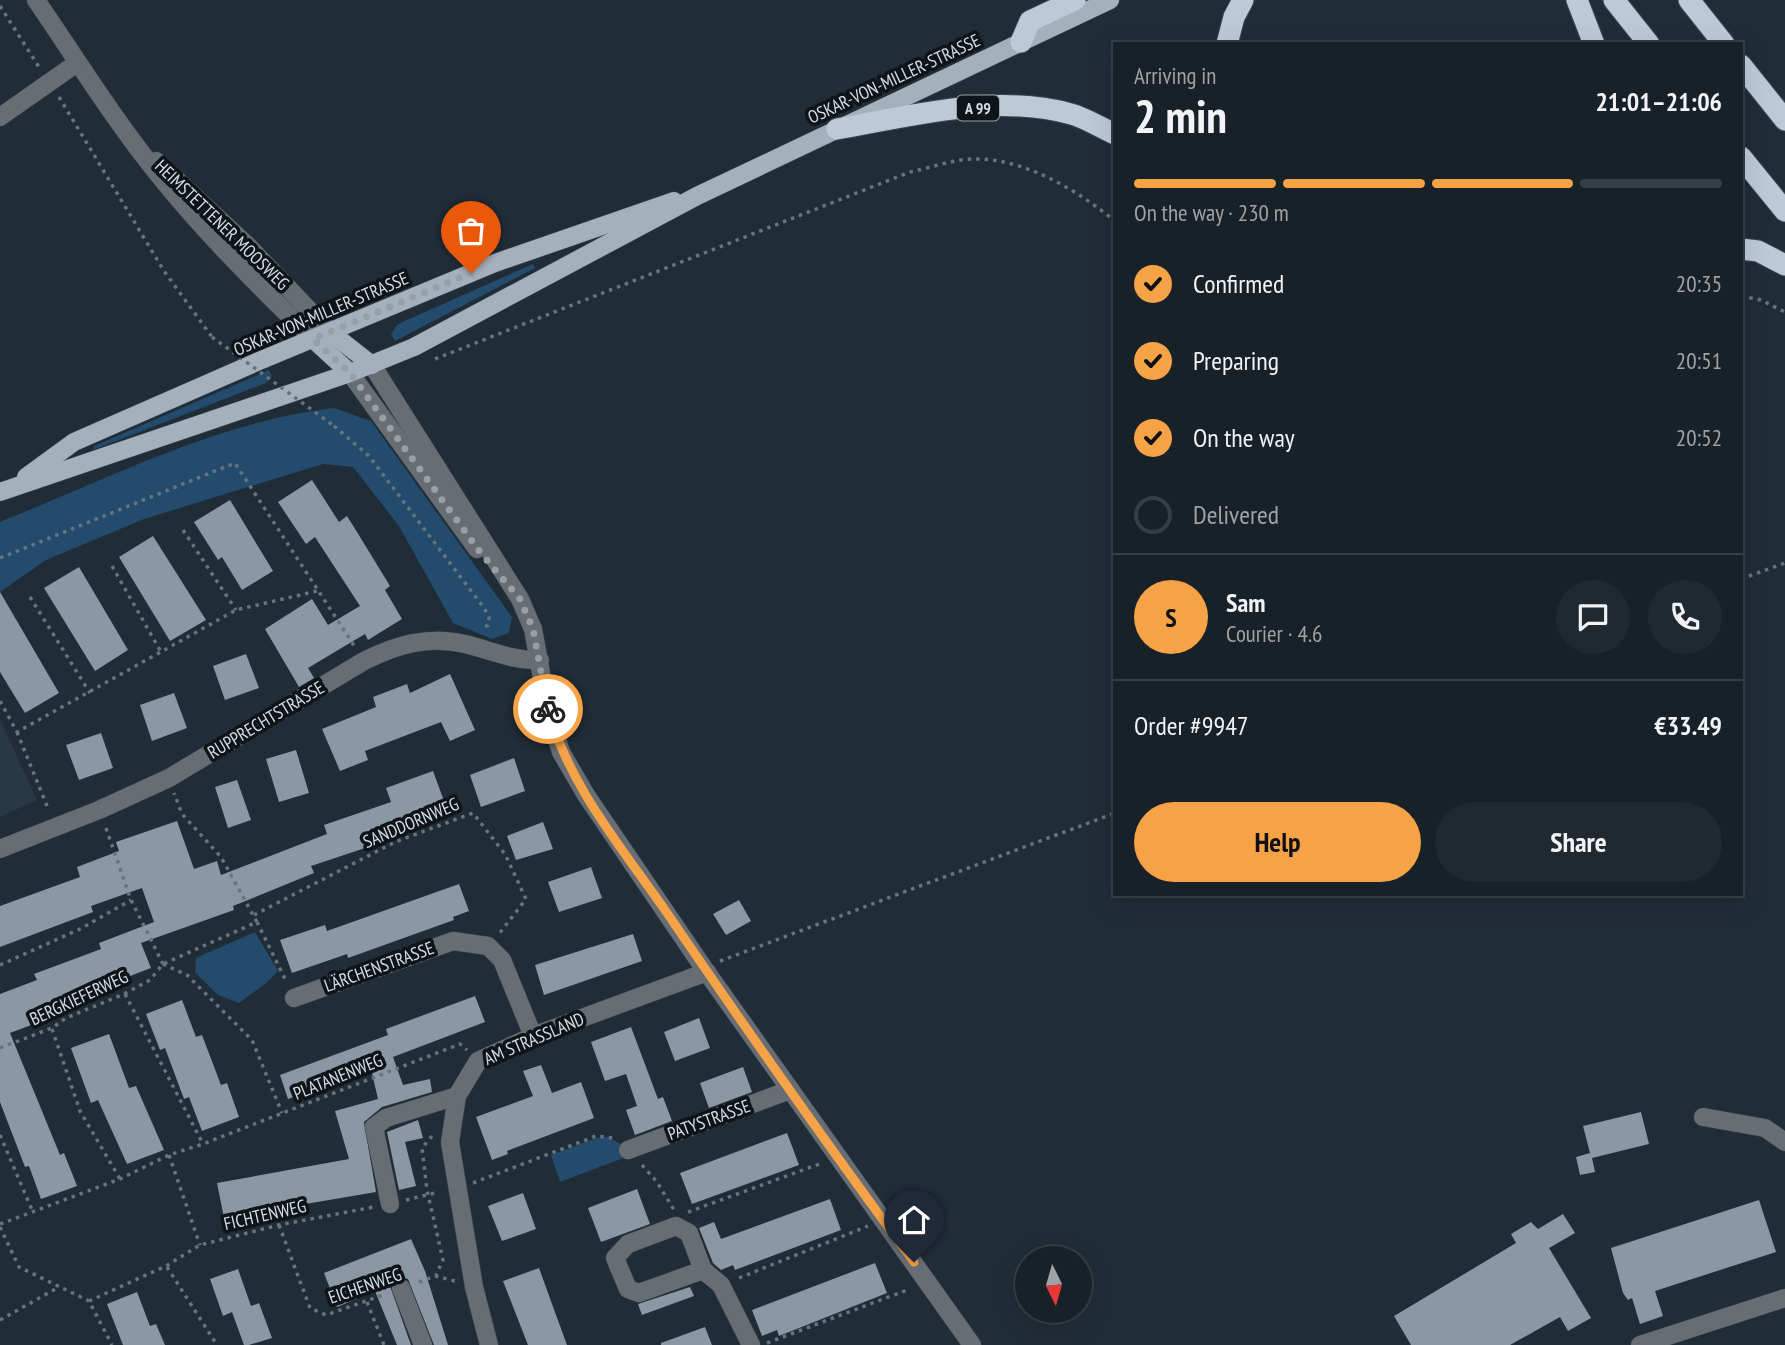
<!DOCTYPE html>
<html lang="en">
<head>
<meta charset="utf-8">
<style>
	body { margin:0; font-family:"PT Sans Narrow",sans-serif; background:#212930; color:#f1f3f6; height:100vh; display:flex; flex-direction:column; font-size:26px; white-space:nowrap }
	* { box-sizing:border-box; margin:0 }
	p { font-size:23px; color:#9fa3a8 }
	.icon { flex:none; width:38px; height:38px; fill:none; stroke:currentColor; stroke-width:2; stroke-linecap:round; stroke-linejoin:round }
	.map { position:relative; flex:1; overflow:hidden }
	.details { position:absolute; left:1113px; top:42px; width:630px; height:854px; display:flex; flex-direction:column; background:#182128; border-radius:0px; box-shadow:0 7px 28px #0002,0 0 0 2px #363e45 }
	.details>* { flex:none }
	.needle { width:46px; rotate:175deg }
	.controls { position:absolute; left:1015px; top:1246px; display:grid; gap:14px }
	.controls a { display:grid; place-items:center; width:77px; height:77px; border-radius:50%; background:#182128; box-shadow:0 7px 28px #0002,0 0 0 2px #363e45; font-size:35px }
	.pin { position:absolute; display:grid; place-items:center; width:60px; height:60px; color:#fff; margin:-72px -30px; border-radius:50% 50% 50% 0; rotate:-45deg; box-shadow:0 0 7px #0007 }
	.pin .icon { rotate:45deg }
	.courier { position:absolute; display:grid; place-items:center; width:70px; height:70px; margin:-35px; border:5px solid #f5a346; border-radius:50%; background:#fff; color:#222; box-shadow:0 2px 9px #0007 }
	.summary em { font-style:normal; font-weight:700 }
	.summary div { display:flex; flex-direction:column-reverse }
	.summary { display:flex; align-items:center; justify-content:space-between; height:119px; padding:0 21px }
	h1 { font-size:46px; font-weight:700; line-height:52px }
	.bar { display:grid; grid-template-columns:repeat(4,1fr); gap:10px 7px; align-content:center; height:84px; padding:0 21px }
	.bar i { height:9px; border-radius:5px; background:#363e45 }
	.bar .selected { background:#f5a346 }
	.bar p { grid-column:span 4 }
	.line { display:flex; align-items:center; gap:18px; padding:0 21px; border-top:2px solid #363e45 }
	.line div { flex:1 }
	.round { display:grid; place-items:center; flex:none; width:74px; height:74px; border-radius:37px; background:#212930 }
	ol { padding:0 21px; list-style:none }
	li { display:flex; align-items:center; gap:21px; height:77px }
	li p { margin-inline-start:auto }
	li .icon { padding:7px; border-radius:50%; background:#f5a346; color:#111; stroke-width:4 }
	li:last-child { color:#9fa3a8 }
	li i { width:38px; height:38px; border:4px solid #363e45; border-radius:50% }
	.action { display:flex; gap:14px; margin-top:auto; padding:14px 21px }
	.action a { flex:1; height:80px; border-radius:42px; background:#f5a346; color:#111; font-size:28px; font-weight:700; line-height:80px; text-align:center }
	.action a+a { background:#212930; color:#f1f3f6 }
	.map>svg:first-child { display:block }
</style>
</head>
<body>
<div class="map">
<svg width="1785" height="1345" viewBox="0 0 1785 1345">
	<rect width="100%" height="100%" fill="#202c36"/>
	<polygon fill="#283846" points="0,719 37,800 0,817"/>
	<g fill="#234b6d">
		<polygon points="533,264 535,268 395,341 391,334 398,324"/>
		<polygon points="269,370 272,376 266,383 93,450 94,446"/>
		<path d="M 334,408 L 371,421 L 512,617 L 509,633 L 492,639 L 453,623 L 399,526 L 353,467 L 323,464 L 144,519 L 46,560 L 0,592 L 0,522 C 107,479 219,421 334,408 Z"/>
		<polygon points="255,932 278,971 265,984 239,1003 218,995 195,972 196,958"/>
		<polygon points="608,1137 619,1143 629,1156 560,1182 551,1155 596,1138"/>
	</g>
	<g fill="#8a98a5">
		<polygon points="312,480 339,522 347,516 357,532 390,586 385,590 402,619 368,640 365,634 308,668 314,678 299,687 265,629 312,599 328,625 360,606 315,537 306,544 278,502"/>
		<polygon points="230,500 273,571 242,590 222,557 218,560 194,522"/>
		<polygon points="153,536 206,620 170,641 119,557"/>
		<polygon points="79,567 128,650 95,671 44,588"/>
		<polygon points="0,592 59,693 25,713 0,672"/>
		<polygon points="246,654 259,688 225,700 213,666"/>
		<polygon points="450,674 475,730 450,741 441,722 365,751 368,760 340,771 322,729 376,707 373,697 407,684 410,693"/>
		<polygon points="174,693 187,728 152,741 140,705"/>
		<polygon points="101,733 113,768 79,780 66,745"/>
		<polygon points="296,750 309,793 279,802 266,759"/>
		<polygon points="514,758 525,791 481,807 470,775"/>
		<polygon points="433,771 447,809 377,835 380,843 311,866 314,873 233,906 234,910 141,943 151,968 117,981 119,986 53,1011 55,1016 10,1033 60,1155 64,1153 77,1186 41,1199 29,1166 25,1167 0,1102 0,994 37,980 34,974 101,949 99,943 154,922 142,888 91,906 93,912 0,947 0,906 80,877 77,867 119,851 116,842 177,821 194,869 217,861 221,875 327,834 324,825 391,802 386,788"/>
		<polygon points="237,780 251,820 228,828 215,787"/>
		<polygon points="543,822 553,849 516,860 507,836"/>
		<polygon points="591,867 602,898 559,912 548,882"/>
		<polygon points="459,884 469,911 453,917 454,920 348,958 347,954 292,973 280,940 325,925 327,931"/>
		<polygon points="739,900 751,921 726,935 713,914"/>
		<polygon points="633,934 642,961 544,995 535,965"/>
		<polygon points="475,996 485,1022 393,1057 403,1085 430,1079 432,1092 382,1107 364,1122 376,1192 224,1218 217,1183 349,1159 335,1111 378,1099 371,1069 288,1099 280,1075 388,1035 386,1029"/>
		<polygon points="182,1000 196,1037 202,1035 221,1085 227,1083 239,1117 202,1131 189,1097 184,1099 165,1048 160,1050 146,1014"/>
		<polygon points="699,1018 710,1048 675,1061 664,1032"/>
		<polygon points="631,1027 658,1099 663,1097 672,1121 635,1135 626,1110 637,1106 626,1074 605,1081 591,1042"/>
		<polygon points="109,1034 129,1088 136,1086 164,1150 127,1164 98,1100 91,1103 71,1048"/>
		<polygon points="541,1065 552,1093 581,1082 594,1118 507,1151 508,1154 492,1160 476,1117 533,1096 523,1071"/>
		<polygon points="743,1067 752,1092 709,1108 700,1083"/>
		<polygon points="1641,1112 1649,1144 1592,1158 1595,1172 1580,1175 1576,1157 1590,1153 1583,1126"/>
		<polygon points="418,1120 423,1138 405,1142 416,1186 399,1190 387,1132"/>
		<polygon points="787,1133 799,1165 692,1204 680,1173"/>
		<polygon points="637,1189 650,1224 601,1242 588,1208"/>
		<polygon points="523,1193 536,1229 502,1241 488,1206"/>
		<polygon points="830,1199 841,1230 735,1270 733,1265 721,1270 713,1263 699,1228 714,1222 721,1239"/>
		<polygon points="1759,1200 1776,1252 1655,1291 1663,1316 1640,1324 1632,1298 1628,1300 1623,1293 1611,1248"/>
		<polygon points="1563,1214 1575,1233 1549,1248 1591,1318 1568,1331 1560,1317 1510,1345 1411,1345 1394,1316 1516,1243 1511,1234 1531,1222 1538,1229"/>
		<polygon points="411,1239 425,1271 448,1345 434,1345 408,1279 398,1277 390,1286 411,1345 397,1345 375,1291 337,1307 324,1273"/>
		<polygon points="875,1263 887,1293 779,1336 777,1330 762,1336 752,1310"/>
		<polygon points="539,1268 552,1304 567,1345 528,1345 503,1281"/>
		<polygon points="238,1269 251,1306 259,1303 272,1338 249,1345 244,1345 232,1312 223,1316 210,1279"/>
		<polygon points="690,1287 694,1296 642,1315 638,1304"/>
		<polygon points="137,1292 150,1326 156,1324 165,1345 123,1345 107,1304"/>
		<polygon points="705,1327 712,1345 661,1345 661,1343"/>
	</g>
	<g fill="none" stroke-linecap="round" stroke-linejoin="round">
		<g stroke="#3d4852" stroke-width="19">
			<g id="minor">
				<path d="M 36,0 C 77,60 116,123 162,179 C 208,236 261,288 313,339"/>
				<polyline points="0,117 77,63"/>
				<polyline points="156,161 247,245 330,332"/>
				<polyline points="372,365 520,599 533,629 548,711 561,752 586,795 703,967 972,1345"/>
				<polyline points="350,373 477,549"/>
				<path d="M 0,849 L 99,810 L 169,778 L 364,661 C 396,645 428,635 465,644 C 490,650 513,661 540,660"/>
				<polyline points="294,998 453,941 488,946 502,960 533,1036"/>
				<polyline points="1703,1117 1765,1128 1785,1142"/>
				<polyline points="628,1150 790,1090"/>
				<polyline points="390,1204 374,1127 386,1118 457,1096"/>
				<polyline points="703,1270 639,1293 628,1289 615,1258 628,1244 676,1226 689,1233 703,1270 721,1285 751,1345"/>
				<polyline points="401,1288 423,1345"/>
				<polyline points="489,1345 474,1287 450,1142 457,1096 478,1061 533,1036 707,972"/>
				<polyline points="1640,1345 1785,1298"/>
			</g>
		</g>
		<g stroke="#3d4852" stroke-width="19">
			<g id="major">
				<polyline points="330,332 372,365"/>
				<polyline points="313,339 350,373"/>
				<polyline points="26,477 74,442 259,361 495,263 674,201"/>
				<polyline points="0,492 350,373 414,347 697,196 1110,0"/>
			</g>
		</g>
		<g stroke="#3d4852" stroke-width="23">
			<g id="highway">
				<polyline points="1577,0 1594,44"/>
				<polyline points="1614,0 1649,44"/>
				<polyline points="1689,0 1724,44"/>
				<polyline points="1021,42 1030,21 1075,0"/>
				<polyline points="1227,44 1234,17 1243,0"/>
				<polyline points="1741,65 1785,120"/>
				<path d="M 837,129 C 912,116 996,93 1071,114 C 1086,118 1101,128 1115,134"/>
				<polyline points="1741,157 1785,211"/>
				<polyline points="1741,249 1758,251 1785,265"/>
			</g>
		</g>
		<g stroke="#68737b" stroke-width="3.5" stroke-dasharray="3.5 5" stroke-linecap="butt">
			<polyline points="0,6 39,67"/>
			<polyline points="59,97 164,271 212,337"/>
			<polyline points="1741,296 1761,300 1785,312"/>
			<path d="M 435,359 L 910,172 C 930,168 954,159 974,159 C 1024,158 1077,190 1115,221"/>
			<polyline points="334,426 369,456 484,608 489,617 488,625 482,629"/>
			<polyline points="183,530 236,610"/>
			<polyline points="0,558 235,463 355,647"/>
			<polyline points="112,566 161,652"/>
			<polyline points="1741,579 1785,563"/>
			<polyline points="30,597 90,693"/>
			<polyline points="0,701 17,732 236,610 317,591"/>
			<polyline points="17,732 49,811"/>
			<polyline points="106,828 131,900 163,964"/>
			<polyline points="254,915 395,842 473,813 505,854 526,899 499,934"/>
			<polyline points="257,922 287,983"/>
			<polyline points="720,961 1115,813"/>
			<polyline points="163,964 187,975 252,1040 282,1113"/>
			<polyline points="0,965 80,929 131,900"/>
			<polyline points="125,994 203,1144"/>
			<polyline points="52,1029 80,1111 120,1179"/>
			<polyline points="0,1048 52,1028 66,1018 124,994 150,980 163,964 257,922 221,857 182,814 174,793"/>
			<polyline points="0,1135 32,1210"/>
			<polyline points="432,1136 422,1148 427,1190 443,1260 436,1275"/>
			<polyline points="169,1155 200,1245"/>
			<polyline points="642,1165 657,1182 674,1210"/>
			<polyline points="473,1183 596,1136 614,1138"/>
			<polyline points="406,1200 439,1192"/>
			<polyline points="688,1212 822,1163"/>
			<polyline points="0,1224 120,1179 169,1155 203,1144 460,1044 467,1050"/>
			<polyline points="279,1225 310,1308 326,1315 386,1294"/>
			<polyline points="0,1227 19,1267 89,1301 112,1345"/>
			<polyline points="167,1267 217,1345"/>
			<polyline points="739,1278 868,1226"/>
			<polyline points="419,1282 435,1276 455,1281"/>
			<polyline points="89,1301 166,1266 200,1245 279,1225 374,1207"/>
			<polyline points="367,1302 384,1345"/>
			<polyline points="0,1320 59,1287"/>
			<polyline points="767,1343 910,1289"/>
		</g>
		<use href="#minor" stroke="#676d73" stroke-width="18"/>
		<use href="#major" stroke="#a4b0bb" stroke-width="18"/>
		<use href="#highway" stroke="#bccad8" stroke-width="21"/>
		<polyline stroke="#68737b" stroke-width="3.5" stroke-dasharray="3.5 5" stroke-linecap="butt" points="212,337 334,426"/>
	</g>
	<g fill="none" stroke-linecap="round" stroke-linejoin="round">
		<polyline stroke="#96a0a7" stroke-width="7" stroke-dasharray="0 12.6" points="471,273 313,339 350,373 480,552 520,599 533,629 548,709"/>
		<path stroke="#f5a346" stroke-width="9" d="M 548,709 C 568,784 621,847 665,910 C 746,1029 828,1146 914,1262"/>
	</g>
	<g text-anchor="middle" stroke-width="7" stroke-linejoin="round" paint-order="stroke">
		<rect fill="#0f1418" stroke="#9aa1a7" stroke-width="2" x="957" y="95.5" width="42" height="25" rx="5"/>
		<g font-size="16" font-weight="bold" fill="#d6dee4">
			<text x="978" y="114">A 99</text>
		</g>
		<g font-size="18" fill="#d6dee4" stroke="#0f1418">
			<text transform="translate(894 79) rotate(-25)" y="6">OSKAR-VON-MILLER-STRASSE</text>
			<text transform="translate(222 225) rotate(44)" y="6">HEIMSTETTENER MOOSWEG</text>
			<text transform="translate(321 314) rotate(-23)" y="6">OSKAR-VON-MILLER-STRASSE</text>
			<text transform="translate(266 720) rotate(-31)" y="6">RUPPRECHTSTRASSE</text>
			<text transform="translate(411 823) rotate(-23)" y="6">SANDDORNWEG</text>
			<text transform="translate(379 967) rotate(-20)" y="6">LÄRCHENSTRASSE</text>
			<text transform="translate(79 998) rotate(-25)" y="6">BERGKIEFERWEG</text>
			<text transform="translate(534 1039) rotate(-23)" y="6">AM STRASSLAND</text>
			<text transform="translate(338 1077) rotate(-22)" y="6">PLATANENWEG</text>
			<text transform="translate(709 1120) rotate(-20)" y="6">PATYSTRASSE</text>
			<text transform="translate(265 1215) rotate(-13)" y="6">FICHTENWEG</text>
			<text transform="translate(365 1286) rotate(-19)" y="6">EICHENWEG</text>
		</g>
	</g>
</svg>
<div class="controls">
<a><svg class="needle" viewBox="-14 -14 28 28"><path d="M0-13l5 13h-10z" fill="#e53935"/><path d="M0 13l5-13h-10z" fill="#9fa3a8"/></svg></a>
</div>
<div class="pin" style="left:471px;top:273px;background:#ea580c"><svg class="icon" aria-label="bag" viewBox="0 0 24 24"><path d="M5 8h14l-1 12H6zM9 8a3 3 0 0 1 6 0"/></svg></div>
<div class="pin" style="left:914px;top:1262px;background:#1f2937"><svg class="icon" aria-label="home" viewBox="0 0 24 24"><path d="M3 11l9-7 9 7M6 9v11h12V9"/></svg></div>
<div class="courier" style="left:548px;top:709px"><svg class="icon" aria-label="bike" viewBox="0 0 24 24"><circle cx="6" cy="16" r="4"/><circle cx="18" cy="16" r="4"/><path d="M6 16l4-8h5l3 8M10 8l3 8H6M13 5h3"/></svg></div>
<section class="details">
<div class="summary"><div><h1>2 min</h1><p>Arriving in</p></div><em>21:01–21:06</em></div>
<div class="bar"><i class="selected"></i><i class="selected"></i><i class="selected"></i><i></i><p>On the way · 230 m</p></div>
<ol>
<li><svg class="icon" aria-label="check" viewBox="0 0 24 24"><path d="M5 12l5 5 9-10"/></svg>Confirmed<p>20:35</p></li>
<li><svg class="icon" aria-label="check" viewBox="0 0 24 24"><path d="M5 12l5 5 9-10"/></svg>Preparing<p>20:51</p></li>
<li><svg class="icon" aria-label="check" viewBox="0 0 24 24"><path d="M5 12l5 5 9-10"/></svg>On the way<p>20:52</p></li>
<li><i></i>Delivered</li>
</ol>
<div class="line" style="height:126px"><b class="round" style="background:#f5a346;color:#111">S</b><div><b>Sam</b><p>Courier · 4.6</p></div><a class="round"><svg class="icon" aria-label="chat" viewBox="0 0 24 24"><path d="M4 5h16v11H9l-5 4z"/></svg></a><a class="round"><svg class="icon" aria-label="phone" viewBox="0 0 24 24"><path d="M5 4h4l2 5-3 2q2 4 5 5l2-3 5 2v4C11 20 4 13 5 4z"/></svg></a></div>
<div class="line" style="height:91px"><div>Order #9947</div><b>€33.49</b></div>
<div class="action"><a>Help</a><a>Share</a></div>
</section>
</div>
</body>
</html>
